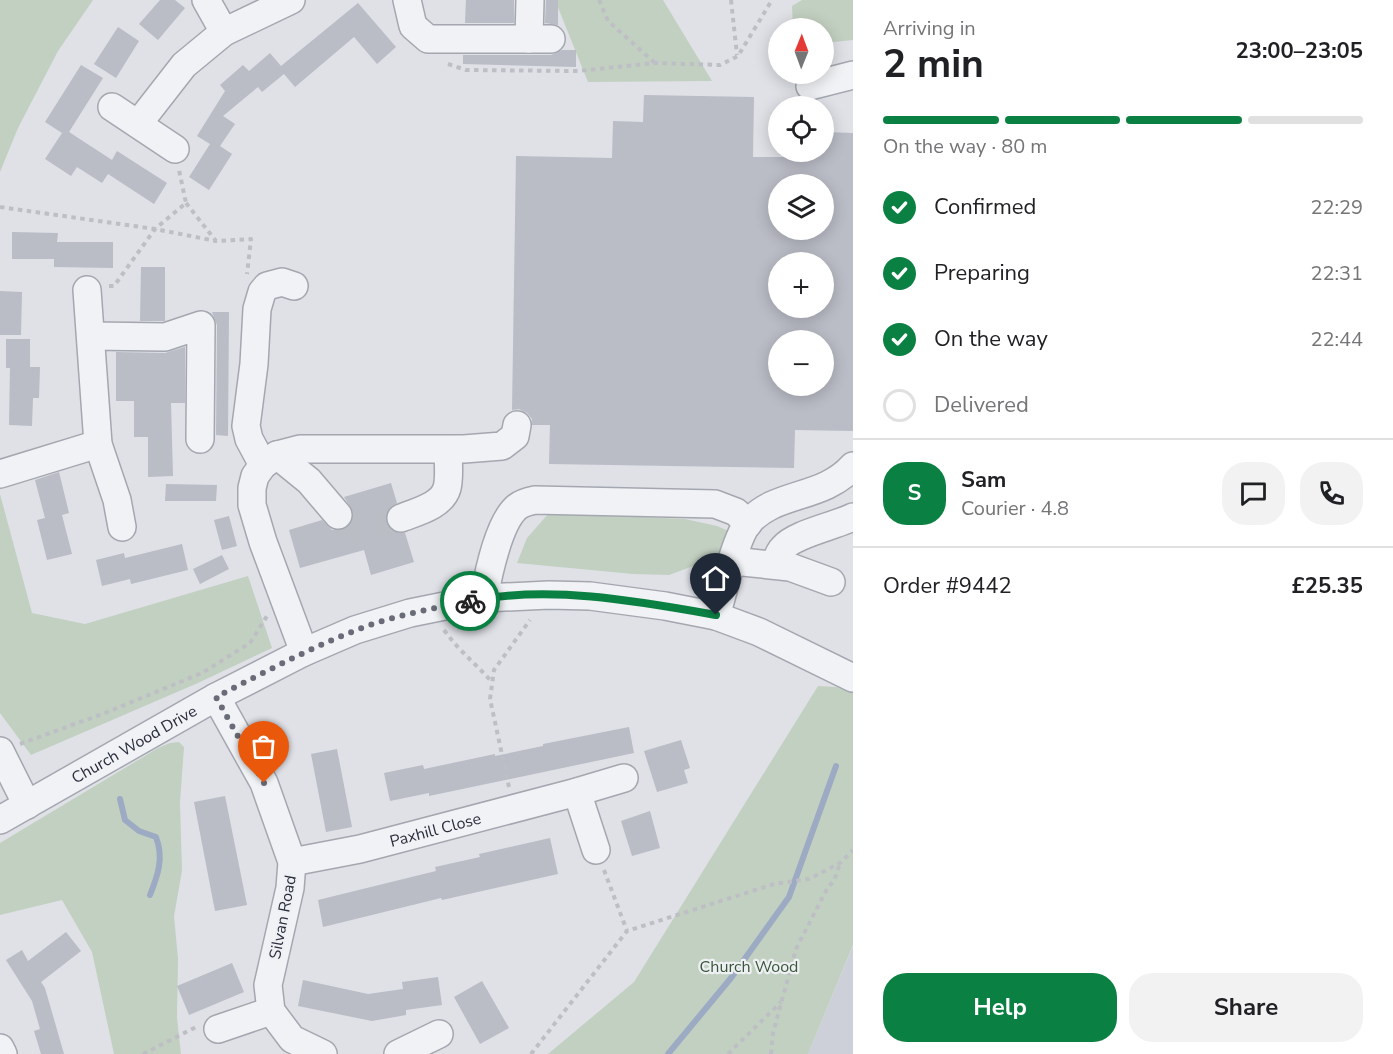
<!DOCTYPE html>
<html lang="en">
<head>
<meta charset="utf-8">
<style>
	body { margin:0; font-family:"Nunito Sans",sans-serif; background:#f2f2f2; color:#202124; height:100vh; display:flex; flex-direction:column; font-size:22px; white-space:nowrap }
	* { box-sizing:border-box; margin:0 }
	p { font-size:20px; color:#757577 }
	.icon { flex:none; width:33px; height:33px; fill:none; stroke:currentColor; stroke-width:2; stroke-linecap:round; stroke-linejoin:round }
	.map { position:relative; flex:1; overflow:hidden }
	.drawer { display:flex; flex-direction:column; background:#fff; width:540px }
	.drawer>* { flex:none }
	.needle { width:39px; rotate:1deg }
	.tools { position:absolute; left:768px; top:18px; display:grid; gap:12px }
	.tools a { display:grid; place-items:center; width:66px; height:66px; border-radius:50%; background:#fff; box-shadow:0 3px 15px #0003; font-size:30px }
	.pin { position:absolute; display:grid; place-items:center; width:51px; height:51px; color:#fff; margin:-62px -26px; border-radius:50% 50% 50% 0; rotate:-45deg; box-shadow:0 0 6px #0007 }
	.pin .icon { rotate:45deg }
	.courier { position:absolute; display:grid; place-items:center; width:60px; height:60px; margin:-30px; border:4px solid #0b8043; border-radius:50%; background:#fff; color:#222; box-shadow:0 2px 8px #0007 }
	.headline em { font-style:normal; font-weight:700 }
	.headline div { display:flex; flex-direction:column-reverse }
	.headline { display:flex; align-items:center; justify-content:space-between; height:102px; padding:0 30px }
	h1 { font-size:39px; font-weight:700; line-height:45px }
	.bar { display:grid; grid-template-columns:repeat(4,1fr); gap:9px 6px; align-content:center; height:72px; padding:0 30px }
	.bar i { height:8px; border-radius:4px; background:#e0e0e0 }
	.bar .active { background:#0b8043 }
	.bar p { grid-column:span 4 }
	.line { display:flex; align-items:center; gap:15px; padding:0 30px; border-top:2px solid #e0e0e0 }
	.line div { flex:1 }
	.round { display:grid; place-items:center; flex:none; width:63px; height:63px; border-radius:24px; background:#f2f2f2 }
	ol { padding:0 30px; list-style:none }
	li { display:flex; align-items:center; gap:18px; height:66px }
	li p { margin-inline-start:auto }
	li .icon { padding:6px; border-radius:50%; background:#0b8043; color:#fff; stroke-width:4 }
	li:last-child { color:#757577 }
	li i { width:33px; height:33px; border:3px solid #e0e0e0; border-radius:50% }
	.cta { display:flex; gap:12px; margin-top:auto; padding:12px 30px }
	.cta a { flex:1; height:69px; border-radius:24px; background:#0b8043; color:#fff; font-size:24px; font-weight:700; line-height:69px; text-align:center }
	.cta a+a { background:#f2f2f2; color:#202124 }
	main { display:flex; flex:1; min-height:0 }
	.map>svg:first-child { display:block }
</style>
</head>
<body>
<main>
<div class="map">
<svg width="853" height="1054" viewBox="0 0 853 1054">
	<rect width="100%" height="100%" fill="#dfe1e7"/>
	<polygon fill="#cdd0d8" points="853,946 853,1054 808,1054"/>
	<g fill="#c2d0c1">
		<polygon points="0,0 93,0 58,51 18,128 0,172"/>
		<polygon points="555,0 663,0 712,81 588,82"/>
		<polygon points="802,0 853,0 853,40 824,43 824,28 793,28 792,6"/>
		<polygon points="0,494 32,613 85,624 248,576 272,648 198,683 31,755 0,713"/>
		<polygon points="549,513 685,519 717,526 733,533 724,562 707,561 669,575 633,574 517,563 527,538"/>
		<polygon points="818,686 853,688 853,945 808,1054 548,1054 634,982"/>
		<polygon points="179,742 184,747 180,802 182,871 174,916 178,959 177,1018 181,1054 114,1054 92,952 62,900 0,915 0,843 158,748 170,743"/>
	</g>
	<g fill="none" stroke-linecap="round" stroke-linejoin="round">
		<g stroke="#9daac3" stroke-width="6">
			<path d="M 120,799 L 125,820 L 139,831 L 156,837 C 164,858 158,875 150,895"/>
			<polyline points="668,1054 731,978 789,897 836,766"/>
		</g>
	</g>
	<g fill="#babcc6" fill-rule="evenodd">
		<polygon points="160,0 175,0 185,8 158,40 139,24"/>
		<polygon points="466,0 514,0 514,23 465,23"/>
		<polygon points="546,0 558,0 558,25 545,23"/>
		<polygon points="358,3 396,47 377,64 354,37 295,87 284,74 262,92 258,87 223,116 235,124 220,146 232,154 209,190 189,177 210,144 197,136 225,91 220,85 243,65 249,71 270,53 281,66"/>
		<polygon points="118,27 139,41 116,78 94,64"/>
		<polygon points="562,50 576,50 576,67 463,64 463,55 551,55"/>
		<polygon points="81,65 103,78 69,132 112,160 117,151 167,183 154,204 108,174 102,183 77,167 71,176 45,159 62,133 45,122"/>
		<path d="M 644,95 L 754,97 L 753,157 L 790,157 L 790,152 L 824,152 L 824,132 L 853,133 L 853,431 L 795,430 L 794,468 L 549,464 L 550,425 L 532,425 L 532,419 L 527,413 L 519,409 L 512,410 L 516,156 L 612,158 L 613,121 L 643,122 ZM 778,184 L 824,184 L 824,230 L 778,230 ZM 778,262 L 824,262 L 824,308 L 778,308 ZM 778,340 L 824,340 L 824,386 L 778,386 Z"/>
		<polygon points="12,232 58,233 57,242 113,242 113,268 54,267 54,259 12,259"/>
		<polygon points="141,267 165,267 165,321 140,321"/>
		<polygon points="0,291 22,292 21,335 0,335"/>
		<polygon points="212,312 229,312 228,436 216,435 217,325"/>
		<polygon points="6,339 30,339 30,367 40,367 39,398 33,398 32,426 9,425 10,368 6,368"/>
		<polygon points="185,347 185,403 171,403 173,476 148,477 148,437 134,437 134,401 116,401 116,352 165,353"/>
		<polygon points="59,472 69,513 62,515 72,554 47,560 37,520 45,518 35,480"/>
		<polygon points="391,483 397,503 389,508 385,516 386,523 391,530 398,533 405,533 414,562 371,575 364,550 300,568 289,530 322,520 332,530 341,530 349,527 353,520 354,513 344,497"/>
		<polygon points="166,484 217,485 216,501 165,501"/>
		<polygon points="229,516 237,546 222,550 214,520"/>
		<polygon points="182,544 188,570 131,584 130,579 102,586 96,560 124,553 125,558"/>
		<polygon points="222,555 229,569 200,584 193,569"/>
		<polygon points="629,727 634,753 429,796 429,793 390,801 384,773 423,765 424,769 495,754 495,756 543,746 543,744"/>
		<polygon points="681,740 690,768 684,770 688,783 657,792 644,751"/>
		<polygon points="337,749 352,827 326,832 311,754"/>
		<polygon points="225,796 247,905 215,911 194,802"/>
		<polygon points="650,811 660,848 632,856 621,821"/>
		<polygon points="550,838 558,874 442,900 441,898 323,927 318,900 436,871 435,867 480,857 479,854"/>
		<polygon points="66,932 81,951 41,982 45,988 64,1054 41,1054 34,1031 40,1029 32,1001 6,960 22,950 28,961"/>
		<polygon points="232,963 244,992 189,1015 177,986"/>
		<polygon points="438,977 442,1005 406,1010 406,1015 372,1021 298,1006 303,980 368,994 403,989 402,982"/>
		<polygon points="482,981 509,1028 480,1044 454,997"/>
	</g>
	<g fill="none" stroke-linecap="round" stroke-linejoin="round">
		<polyline stroke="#bbbdc5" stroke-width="27" stroke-dasharray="27 14" stroke-linecap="butt" points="338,515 351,527 357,529 401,518"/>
		<g stroke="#a5a7b0" stroke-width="30">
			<g id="minor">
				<polyline points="206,0 224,32"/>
				<polyline points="407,0 413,26 428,39 551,39"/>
				<polyline points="529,39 530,0"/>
				<polyline points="810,86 853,75"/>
				<polyline points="112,107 175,149"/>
				<polyline points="138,124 184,65 224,32 291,0"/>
				<polyline points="294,286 282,282 267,286 262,292 257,309 254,364 246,426 249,439 263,465 255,476 252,488 252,505 263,542 304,652"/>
				<polyline points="87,290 98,444 117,500 122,527"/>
				<polyline points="91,336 165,337 201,325 200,439"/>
				<polyline points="277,455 309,481 338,515"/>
				<polyline points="263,465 277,455 300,449 464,449 502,446 515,436 517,425"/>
				<polyline points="0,474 98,444"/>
				<path d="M 401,518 C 416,512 442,506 447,488 C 450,477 448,461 448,450"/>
				<polyline points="733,561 790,567 831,582"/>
				<path d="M 775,565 C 777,559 778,553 783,548 C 794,534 835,526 853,517"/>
				<path d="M 484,598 C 488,575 499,522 517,507 C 522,503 530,501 535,500 L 715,504 L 736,512 L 748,524"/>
				<path d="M 716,616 C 723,593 735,539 748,523 C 775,491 823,500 853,466"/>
				<polyline points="216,697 264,783 292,862 290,888 268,985 271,1011 292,1039 323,1054"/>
				<polyline points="0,751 27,805"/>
				<polyline points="577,792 596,850"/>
				<path id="s1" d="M 0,820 L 216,697 L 304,652 L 355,630 L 410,613 L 484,598 L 549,595 L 590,596 L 665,606 L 716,616 L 759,632 L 853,678"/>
				<path id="s2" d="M 292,862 L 360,849 L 577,792 L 624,778"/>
				<polyline points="218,1029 271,1011"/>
				<polyline points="0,1048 3,1054"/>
				<polyline points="398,1054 439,1034"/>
			</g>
		</g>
		<g stroke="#bdbfc5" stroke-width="4" stroke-dasharray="4.5 4.5" stroke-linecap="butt">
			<polyline points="599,0 608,21 655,63"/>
			<polyline points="731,0 737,55"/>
			<polyline points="448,64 466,70 578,71 655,63 720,65 738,56 772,0"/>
			<polyline points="186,203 216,241 251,239 247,274"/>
			<polyline points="0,207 155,229 216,241"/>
			<polyline points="109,286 114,286 155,229 186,203 179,170"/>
			<path d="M 444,630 C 459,651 475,663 492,682"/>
			<polyline points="20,744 105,713 202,673 250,643 267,616"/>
			<polyline points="509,787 490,699 494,670 530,620"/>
			<polyline points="604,870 627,931"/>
			<polyline points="143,1054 196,1027"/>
			<polyline points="531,1054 627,931 774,884 809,879 840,863 853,850"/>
			<polyline points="728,1054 781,1002"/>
			<polyline points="771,1054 773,1033 796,949 828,887 834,881 840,863"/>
		</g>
		<use href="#minor" stroke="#f1f2f5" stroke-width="27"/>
	</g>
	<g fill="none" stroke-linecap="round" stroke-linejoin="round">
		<path stroke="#696c78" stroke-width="6" stroke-dasharray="0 10.8" d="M 264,783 L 216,697 C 261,674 306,650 354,631 C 391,616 431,609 470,601"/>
		<path stroke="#0b8043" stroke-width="8" d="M 470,601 C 550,585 637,601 716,615"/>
	</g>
	<g text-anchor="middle" stroke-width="4.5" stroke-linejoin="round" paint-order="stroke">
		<g font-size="16" fill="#292d3c" stroke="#eef0f4">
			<text dy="6" stroke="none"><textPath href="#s1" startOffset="154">Church Wood Drive</textPath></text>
			<text dy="6" stroke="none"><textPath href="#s2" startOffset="147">Paxhill Close</textPath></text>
			<text transform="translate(282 917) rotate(-79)" y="6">Silvan Road</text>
		</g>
		<g font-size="16" fill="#395638" stroke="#eef0f4">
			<text x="749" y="972">Church Wood</text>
		</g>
	</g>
</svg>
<div class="tools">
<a><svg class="needle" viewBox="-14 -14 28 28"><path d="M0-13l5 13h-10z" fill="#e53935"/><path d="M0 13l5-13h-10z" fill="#757577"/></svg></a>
<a><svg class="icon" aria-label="locate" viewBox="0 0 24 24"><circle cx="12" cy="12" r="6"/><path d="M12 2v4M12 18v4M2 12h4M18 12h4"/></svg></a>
<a><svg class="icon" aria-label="layers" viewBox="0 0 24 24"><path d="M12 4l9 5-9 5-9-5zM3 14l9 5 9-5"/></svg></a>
<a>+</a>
<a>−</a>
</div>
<div class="pin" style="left:264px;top:783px;background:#ea580c"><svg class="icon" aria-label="bag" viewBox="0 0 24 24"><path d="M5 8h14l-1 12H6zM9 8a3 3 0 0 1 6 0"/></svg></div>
<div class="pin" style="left:716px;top:615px;background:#1f2937"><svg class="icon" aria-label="home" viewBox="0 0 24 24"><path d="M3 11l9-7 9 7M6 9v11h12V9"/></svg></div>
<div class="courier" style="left:470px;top:601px"><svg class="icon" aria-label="bike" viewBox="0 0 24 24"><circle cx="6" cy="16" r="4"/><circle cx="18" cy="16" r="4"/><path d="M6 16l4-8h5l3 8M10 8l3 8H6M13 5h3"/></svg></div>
</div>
<section class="drawer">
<div class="headline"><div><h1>2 min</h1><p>Arriving in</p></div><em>23:00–23:05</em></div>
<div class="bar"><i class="active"></i><i class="active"></i><i class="active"></i><i></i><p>On the way · 80 m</p></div>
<ol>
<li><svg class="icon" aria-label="check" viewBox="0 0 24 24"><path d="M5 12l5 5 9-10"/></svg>Confirmed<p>22:29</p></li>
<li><svg class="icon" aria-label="check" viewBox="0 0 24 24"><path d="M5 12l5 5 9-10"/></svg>Preparing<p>22:31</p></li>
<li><svg class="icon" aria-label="check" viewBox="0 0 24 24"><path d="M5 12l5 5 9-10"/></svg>On the way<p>22:44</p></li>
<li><i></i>Delivered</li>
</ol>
<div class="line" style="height:108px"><b class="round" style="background:#0b8043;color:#fff">S</b><div><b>Sam</b><p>Courier · 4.8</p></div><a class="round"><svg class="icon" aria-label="chat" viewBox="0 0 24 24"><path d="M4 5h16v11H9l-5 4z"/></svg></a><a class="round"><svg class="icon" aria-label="phone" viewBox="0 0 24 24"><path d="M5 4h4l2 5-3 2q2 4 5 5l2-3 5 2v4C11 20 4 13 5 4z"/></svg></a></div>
<div class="line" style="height:78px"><div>Order #9442</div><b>£25.35</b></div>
<div class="cta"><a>Help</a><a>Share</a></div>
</section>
</main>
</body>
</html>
